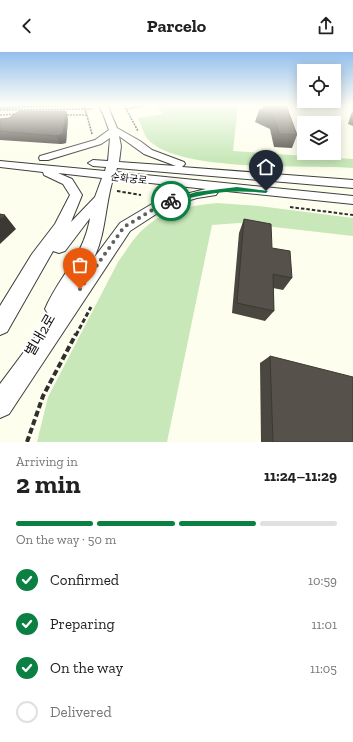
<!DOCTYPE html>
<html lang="en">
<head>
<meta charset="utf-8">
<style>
	body { margin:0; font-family:"Zilla Slab","Noto Sans KR",serif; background:#f2f2f2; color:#222; height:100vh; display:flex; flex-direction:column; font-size:15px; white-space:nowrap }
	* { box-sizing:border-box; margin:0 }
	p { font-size:13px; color:#767676 }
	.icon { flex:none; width:22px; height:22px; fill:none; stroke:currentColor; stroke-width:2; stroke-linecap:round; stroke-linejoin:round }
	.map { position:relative; height:390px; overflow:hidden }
	.sheet { display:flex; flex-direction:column; background:#fff; flex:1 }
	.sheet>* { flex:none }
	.buttons { position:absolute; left:297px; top:12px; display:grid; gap:8px }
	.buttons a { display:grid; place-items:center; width:44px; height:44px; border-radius:0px; background:#fff; box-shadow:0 2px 10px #0003; font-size:20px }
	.pin { position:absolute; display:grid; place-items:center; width:34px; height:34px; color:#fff; margin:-41px -17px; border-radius:50% 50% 50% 0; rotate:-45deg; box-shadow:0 0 4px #0007 }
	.pin .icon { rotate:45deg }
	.courier { position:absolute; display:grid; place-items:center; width:40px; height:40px; margin:-20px; border:3px solid #0b8043; border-radius:50%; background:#fff; color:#222; box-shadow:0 1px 5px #0007 }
	.overview em { font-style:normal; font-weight:700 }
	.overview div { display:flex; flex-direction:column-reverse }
	.overview { display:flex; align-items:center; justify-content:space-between; height:68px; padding:0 16px }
	h1 { font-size:26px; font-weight:700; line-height:30px }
	.bar { display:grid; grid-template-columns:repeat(4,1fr); gap:6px 4px; align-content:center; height:48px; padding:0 16px }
	.bar i { height:5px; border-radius:3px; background:#e0e0e0 }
	.bar .current { background:#0b8043 }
	.bar p { grid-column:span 4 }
	ol { padding:0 16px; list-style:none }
	li { display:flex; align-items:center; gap:12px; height:44px }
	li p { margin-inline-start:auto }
	li .icon { padding:4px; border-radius:50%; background:#0b8043; color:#fff; stroke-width:4 }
	li:last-child { color:#767676 }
	li i { width:22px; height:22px; border:2px solid #e0e0e0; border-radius:50% }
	header { display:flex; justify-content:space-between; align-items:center; height:52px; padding:0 16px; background:#fff; font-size:18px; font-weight:700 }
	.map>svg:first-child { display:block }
</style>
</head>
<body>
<header><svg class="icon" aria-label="back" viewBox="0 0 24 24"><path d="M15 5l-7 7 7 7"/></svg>Parcelo<svg class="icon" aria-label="share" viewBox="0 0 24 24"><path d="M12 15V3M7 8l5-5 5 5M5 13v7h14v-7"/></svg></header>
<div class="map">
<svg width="353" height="390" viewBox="0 0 353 390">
	<rect width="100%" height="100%" fill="#fefeee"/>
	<g fill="#c8e8b9">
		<path d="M 155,53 L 238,53 L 233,99 L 353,107 L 353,116 C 310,113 173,121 147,86 C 143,81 141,72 138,66 L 164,62 Z"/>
		<path d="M 217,151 L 259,154 L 353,166 L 353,184 L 239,171 L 212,173 L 167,390 L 37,390 L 48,345 L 118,210 C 127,198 135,183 147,174 C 165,158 194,153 217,151 Z"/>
	</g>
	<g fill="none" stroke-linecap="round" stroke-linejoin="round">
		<polyline stroke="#3e76c9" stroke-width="2.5" points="0,56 61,53"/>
		<g stroke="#404040" stroke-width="2">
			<path id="tertiary" d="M 103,57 L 109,57 L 117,76 L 140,89 L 152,98 L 184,110 L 185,112 L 182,115 L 353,128 L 353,136 L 117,116 L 116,120 L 353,144 L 353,152 L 217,138 L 218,140 L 216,143 L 197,146 L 167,155 L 130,179 L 9,362 L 0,366 L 0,332 L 50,265 L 45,257 C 59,224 84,204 90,166 L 65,199 L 59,201 L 53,199 L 7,280 L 0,283 L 0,254 L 32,202 L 55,172 L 70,143 L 63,132 L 44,123 L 43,120 L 0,115 L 0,109 L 105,119 L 106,115 L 93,114 L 88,111 L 93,108 L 108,109 L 110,86 L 101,92 L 48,108 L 40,108 L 39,106 L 40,104 L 95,88 L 109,78 L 102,59 ZM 119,84 L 144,102 L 176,114 L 119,110 L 121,94 ZM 58,121 L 102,126 L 95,145 L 71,170 L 82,143 L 72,127 ZM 113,127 L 206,137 L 157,149 L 120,171 L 94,206 C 106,181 105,153 113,127 Z"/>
		</g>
		<g stroke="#2f2f2f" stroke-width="1.5" stroke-dasharray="2 1" stroke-linecap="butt">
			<polyline points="124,53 138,79"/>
			<polyline points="126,57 147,53"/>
			<polyline points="0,58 93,57"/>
			<polyline points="86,60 92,82"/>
			<polyline points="0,63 17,62"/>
			<polyline points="64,63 87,63"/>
		</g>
		<g stroke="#2f2f2f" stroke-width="2" stroke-dasharray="3.5 2" stroke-linecap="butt">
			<polyline points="117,139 141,143"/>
			<polyline points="290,155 353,163"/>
		</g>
		<polyline stroke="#2f2f2f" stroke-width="3" stroke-dasharray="4.5 2.5" stroke-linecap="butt" points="76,283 91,255"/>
		<polyline stroke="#2f2f2f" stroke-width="4" stroke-dasharray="6 3" stroke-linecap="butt" points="27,390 43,344 76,282"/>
		<use href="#tertiary" fill="#fff" fill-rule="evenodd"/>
		<g stroke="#404040" stroke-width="10" stroke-linecap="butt">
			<polyline id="tertiary-bridge" points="103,53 106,59"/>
		</g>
		<polyline stroke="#2f2f2f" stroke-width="1.5" stroke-dasharray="2 1" stroke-linecap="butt" points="82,53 86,60"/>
		<use href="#tertiary-bridge" stroke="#fff" stroke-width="8"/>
	</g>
	<g fill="#4a4640">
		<polygon points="263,53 286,53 297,83 292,96 274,95 270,77 255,70 259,58 263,57"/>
		<polygon points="66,59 68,67 66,91 60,92 0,88 0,67 9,66"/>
		<polygon points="353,59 353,74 348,72 351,62"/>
		<polygon points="244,167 272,196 292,226 283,238 273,236 274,259 265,269 232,261 239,181"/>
		<polygon points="270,304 353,390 261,390 260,311"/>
	</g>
	<g fill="#3c3934">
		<polygon points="66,59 68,67 66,91 60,92 56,84"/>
		<polygon points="5,163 16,177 0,192 0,167"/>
	</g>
	<g fill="#56514a" stroke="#3c3934">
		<polygon points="268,53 286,53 297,83 279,82 274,65 259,58 269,55"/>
		<polygon points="19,59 66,59 63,82 56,84 0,79 0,67 9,66"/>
		<polygon points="0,162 5,163 0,167"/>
		<polygon points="244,167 271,172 272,196 290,199 292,226 273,222 274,259 237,251"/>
		<polygon points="270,304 353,325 353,390 273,390"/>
	</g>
	<linearGradient id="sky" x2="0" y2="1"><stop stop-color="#93bfed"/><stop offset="0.49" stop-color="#fffff7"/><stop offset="1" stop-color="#fffff7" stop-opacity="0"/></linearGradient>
	<rect width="353" height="108" fill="url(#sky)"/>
	<path fill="#0b8043" d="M 237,135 L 268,139 L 266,141 C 228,137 207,141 171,151 L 169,149 L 196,140 Z"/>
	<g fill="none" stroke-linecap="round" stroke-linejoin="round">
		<polyline stroke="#61615c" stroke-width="4" stroke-dasharray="0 7.2" points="80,237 124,175 162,152 171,149"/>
	</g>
	<g text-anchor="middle" stroke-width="4" stroke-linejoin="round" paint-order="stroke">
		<g font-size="10" fill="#0d0d0d" stroke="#fff">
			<text transform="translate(129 126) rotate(6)" y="4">순화궁로</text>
		</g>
		<g font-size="14" fill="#0d0d0d" stroke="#fff">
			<text transform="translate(40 283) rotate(-60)" y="5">별내2로</text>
		</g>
	</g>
</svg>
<div class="buttons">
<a><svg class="icon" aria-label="locate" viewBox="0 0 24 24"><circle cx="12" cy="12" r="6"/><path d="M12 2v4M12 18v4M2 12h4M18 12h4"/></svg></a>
<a><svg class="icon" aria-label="layers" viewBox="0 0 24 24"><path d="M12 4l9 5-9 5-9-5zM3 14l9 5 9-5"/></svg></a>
</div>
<div class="pin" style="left:80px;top:237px;background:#ea580c"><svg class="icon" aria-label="bag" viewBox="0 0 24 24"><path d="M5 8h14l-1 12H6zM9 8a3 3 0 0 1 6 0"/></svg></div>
<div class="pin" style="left:266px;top:139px;background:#1f2937"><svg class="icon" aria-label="home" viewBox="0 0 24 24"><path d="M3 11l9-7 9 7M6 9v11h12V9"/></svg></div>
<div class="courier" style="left:171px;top:149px"><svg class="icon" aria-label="bike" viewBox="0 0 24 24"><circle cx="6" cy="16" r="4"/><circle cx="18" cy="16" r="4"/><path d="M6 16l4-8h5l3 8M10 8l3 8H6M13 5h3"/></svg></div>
</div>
<section class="sheet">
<div class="overview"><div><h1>2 min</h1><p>Arriving in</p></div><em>11:24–11:29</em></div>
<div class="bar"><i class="current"></i><i class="current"></i><i class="current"></i><i></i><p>On the way · 50 m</p></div>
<ol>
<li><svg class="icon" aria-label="check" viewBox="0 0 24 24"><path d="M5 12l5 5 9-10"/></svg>Confirmed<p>10:59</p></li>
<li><svg class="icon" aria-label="check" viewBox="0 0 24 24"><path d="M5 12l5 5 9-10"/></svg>Preparing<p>11:01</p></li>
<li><svg class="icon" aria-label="check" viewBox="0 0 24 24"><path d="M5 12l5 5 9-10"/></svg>On the way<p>11:05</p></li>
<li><i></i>Delivered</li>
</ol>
</section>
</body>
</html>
